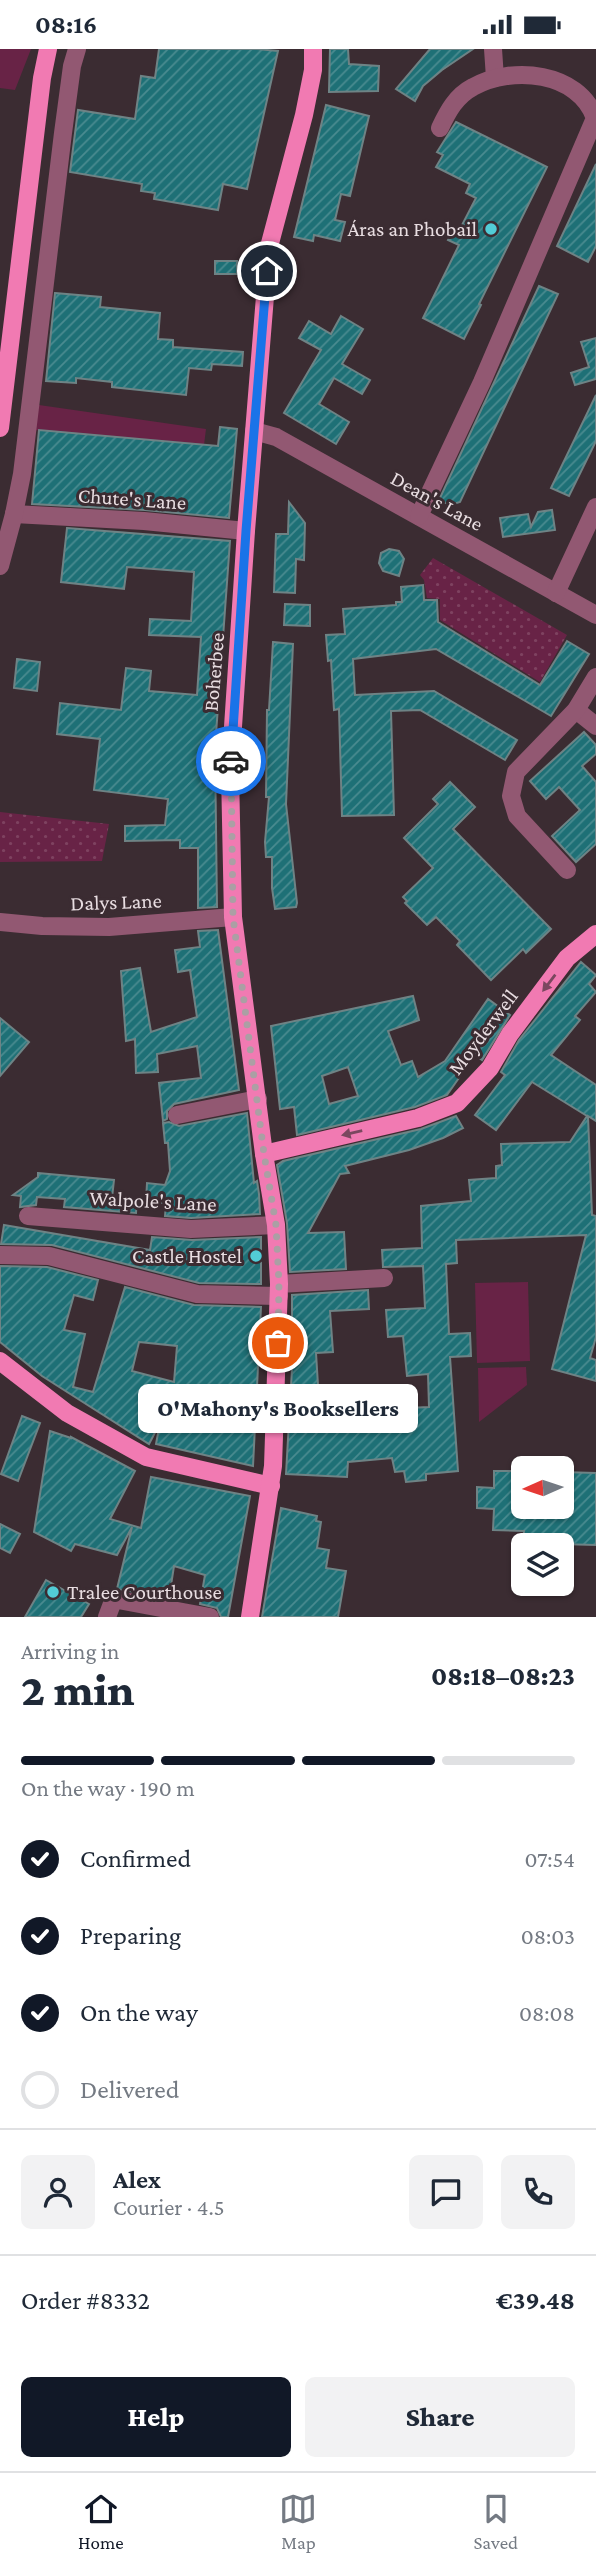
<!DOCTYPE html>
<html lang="en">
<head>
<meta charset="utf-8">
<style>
	body { margin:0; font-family:"Crimson Pro",serif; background:#f2f2f3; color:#1f2937; height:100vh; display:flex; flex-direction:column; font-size:26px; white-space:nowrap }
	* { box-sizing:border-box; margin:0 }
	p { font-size:23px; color:#747a83 }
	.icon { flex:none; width:38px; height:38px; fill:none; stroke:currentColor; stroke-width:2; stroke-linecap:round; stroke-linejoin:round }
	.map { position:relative; height:1568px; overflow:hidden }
	.sheet { display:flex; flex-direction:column; background:#fff; flex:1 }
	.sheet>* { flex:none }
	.needle { width:46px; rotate:267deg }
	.buttons { position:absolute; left:511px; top:1407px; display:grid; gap:14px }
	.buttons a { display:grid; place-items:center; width:63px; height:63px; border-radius:10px; background:#fff; box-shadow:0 2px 5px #0004; font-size:35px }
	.pin { position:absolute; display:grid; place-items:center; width:60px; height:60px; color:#fff; margin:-30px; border:4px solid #fff; border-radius:50%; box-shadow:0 2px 7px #0007 }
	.courier { position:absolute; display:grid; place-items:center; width:70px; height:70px; margin:-35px; border:5px solid #1a73e8; border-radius:50%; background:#fff; color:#222; box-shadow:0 2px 9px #0007 }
	.bubble { position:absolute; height:49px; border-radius:10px; background:#fff; box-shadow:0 2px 5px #0004; font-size:23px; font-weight:800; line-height:49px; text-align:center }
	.overview em { font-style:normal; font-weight:800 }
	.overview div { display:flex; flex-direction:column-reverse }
	.overview { display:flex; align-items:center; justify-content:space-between; height:119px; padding:0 21px }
	h1 { font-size:46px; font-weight:800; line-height:52px }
	.bar { display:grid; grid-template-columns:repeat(4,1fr); gap:10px 7px; align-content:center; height:84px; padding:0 21px }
	.bar i { height:9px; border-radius:5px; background:#e0e1e3 }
	.bar .on { background:#111827 }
	.bar p { grid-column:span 4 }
	.line { display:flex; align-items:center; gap:18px; padding:0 21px; border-top:2px solid #e0e1e3 }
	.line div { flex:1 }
	.round { display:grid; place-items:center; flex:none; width:74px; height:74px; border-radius:10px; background:#f2f2f3 }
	ol { padding:0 21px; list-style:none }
	li { display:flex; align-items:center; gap:21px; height:77px }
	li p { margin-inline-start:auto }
	li .icon { padding:7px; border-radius:50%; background:#111827; color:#fff; stroke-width:4 }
	li:last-child { color:#747a83 }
	li i { width:38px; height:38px; border:4px solid #e0e1e3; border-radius:50% }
	.button { display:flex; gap:14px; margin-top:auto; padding:14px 21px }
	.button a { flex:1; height:80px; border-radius:10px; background:#111827; color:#fff; font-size:28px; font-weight:800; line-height:80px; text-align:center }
	.button a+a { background:#f2f2f3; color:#1f2937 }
	.status { display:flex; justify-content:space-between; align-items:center; height:49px; padding:0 35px; background:#fff; direction:ltr }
	.status svg { height:19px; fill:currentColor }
	.tabs { display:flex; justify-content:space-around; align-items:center; height:98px; border-top:2px solid #e0e1e3; background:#fff; font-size:19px; color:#747a83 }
	.tabs a { display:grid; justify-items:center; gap:4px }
	.tabs .on { color:#111827 }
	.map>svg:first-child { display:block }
</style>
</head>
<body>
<div class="status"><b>08:16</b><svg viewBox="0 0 49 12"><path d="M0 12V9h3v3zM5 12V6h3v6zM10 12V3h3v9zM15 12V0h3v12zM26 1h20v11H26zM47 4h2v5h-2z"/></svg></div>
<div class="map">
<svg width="596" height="1568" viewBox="0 0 596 1568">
	<defs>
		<pattern id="garden-dots" width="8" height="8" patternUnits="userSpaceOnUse" patternTransform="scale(1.75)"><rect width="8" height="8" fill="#682346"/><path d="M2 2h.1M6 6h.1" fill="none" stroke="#7e4260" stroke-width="1.8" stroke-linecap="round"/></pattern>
		<pattern id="building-hatch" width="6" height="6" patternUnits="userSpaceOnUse" patternTransform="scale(1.75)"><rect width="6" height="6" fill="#1e7076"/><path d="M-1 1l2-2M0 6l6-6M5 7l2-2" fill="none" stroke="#4a8b90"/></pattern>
	</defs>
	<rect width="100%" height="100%" fill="#3b2c32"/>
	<g fill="#682346">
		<polygon points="0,0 31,0 15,41 0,39"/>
		<polygon points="39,356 206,380 204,396 34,381"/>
		<polygon points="528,1233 530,1312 477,1314 475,1234"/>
		<polygon points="526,1318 527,1336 479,1373 478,1319"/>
	</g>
	<g fill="url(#garden-dots)">
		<polygon points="433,509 567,586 540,633 440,571 440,550 427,549 424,531 420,526"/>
		<polygon points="0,763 109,775 102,812 0,813"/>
	</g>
	<g fill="url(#building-hatch)" stroke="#6e8385" stroke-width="2" fill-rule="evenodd">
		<polygon points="159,0 257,0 278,2 247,140 223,135 218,161 154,150 155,144 141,142 142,135 70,123 78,61 135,70 141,27 155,29"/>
		<polygon points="330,0 348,0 349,15 379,17 378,42 329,43"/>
		<polygon points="430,0 473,0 442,21 423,37 415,52 396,40"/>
		<polygon points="326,56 369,67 350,147 341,145 335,171 345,173 340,192 314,186 313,192 294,188"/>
		<polygon points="456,73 547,118 479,255 481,256 464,290 423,269 459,196 448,191 455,178 460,180 476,149 466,144 470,135 436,118 443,106 437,103"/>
		<polygon points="596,115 596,197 588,213 557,197"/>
		<rect x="215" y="212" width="22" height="13"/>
		<polygon points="539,237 558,245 460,453 450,456 439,451"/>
		<polygon points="55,244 101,248 100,258 160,264 158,290 173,291 173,298 243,303 242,317 212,315 211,321 189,319 186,346 112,338 112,333 76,329 76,334 46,332"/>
		<polygon points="341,267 363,280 342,315 370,331 362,345 334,329 319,355 349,373 336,395 284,364 321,301 299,289 309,272 331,285"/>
		<polygon points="596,289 596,330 575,336 571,324 589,318 581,293"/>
		<polygon points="596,346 596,392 569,447 551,439"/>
		<polygon points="220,378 237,380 229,469 145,461 32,455 39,381 218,397"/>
		<polygon points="289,453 305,474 304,511 296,510 295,544 274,543 276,485 288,485"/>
		<polygon points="552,461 555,481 503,488 500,469 528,465 531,478 538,463"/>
		<polygon points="67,479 230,492 215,699 217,858 198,859 198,799 180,799 180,791 125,792 125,777 165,776 168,750 94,741 100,690 57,685 60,654 121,661 126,619 151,622 149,642 197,646 201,588 149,586 150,570 191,572 194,523 127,518 124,540 61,533"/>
		<polygon points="389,500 399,502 404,510 399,527 383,522 379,514 381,504"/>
		<polygon points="423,536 424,551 437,551 438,573 540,636 567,592 589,605 551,667 436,600 353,610 355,646 434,642 517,691 505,711 420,661 391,662 394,766 342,767 339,660 334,661 331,611 328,612 326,586 345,585 343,560 396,556 396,553 402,553 401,538"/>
		<polygon points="285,555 310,556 310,577 284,576"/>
		<polygon points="273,593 293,595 286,755 297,854 296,858 275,860 272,839 272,808 266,808 265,793 269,748 266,748 267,661 269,661"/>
		<polygon points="17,610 40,613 37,642 14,639"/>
		<polygon points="584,683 596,696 596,705 582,717 596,733 596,795 576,813 552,787 580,761 559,738 546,750 530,732"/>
		<polygon points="450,733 475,758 453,780 551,880 526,904 523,900 491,931 457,896 460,892 436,868 427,876 405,854 407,852 403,848 433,819 404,789 438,755 433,750"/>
		<polygon points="218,881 239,1041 174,1055 167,1062 167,1070 163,1072 159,1034 201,1029 197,997 157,1005 158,1023 136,1024 135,990 126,992 121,922 140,919 151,983 197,968 190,921 178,923 175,901 200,898 198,882"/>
		<polygon points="581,913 596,926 589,935 596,943 575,967 580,971 551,1006 596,1036 596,1072 588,1067 592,1166 596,1167 596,1288 590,1309 596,1311 596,1332 552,1320 586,1186 456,1191 457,1214 446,1215 449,1285 470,1284 471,1307 450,1308 458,1422 426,1425 426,1431 406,1433 404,1422 395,1423 392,1409 348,1413 347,1428 286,1425 292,1320 292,1246 368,1241 369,1260 330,1262 333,1303 316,1304 318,1336 332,1337 331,1355 361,1357 361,1361 429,1358 428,1325 407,1327 403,1287 388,1288 386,1261 425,1259 423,1217 383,1218 382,1201 422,1199 421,1157 471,1152 469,1131 496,1129 496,1117 502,1116 501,1095 570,1093 587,1067 532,1033 496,1081 475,1066 505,1026 501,1023 519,991"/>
		<path d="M 413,947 L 419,971 L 388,982 L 401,1016 L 412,1012 L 418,1028 L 445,1012 L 488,950 L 510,966 L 482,1011 L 475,1006 L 447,1046 L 415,1058 L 297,1086 L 294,1058 L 280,1060 L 271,977 ZM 348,1018 L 358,1047 L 329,1055 L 322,1027 Z"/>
		<polygon points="0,969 29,993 0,1027"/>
		<polygon points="247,1064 254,1134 257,1132 259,1145 260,1165 191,1169 165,1167 166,1154 146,1153 147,1134 165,1136 170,1122 168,1094 165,1094 163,1074 169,1073 179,1077"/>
		<polygon points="456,1067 463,1079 443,1089 409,1101 345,1117 349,1124 340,1125 308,1184 344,1183 346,1220 290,1223 287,1174 277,1116 283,1112 421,1080"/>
		<polygon points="38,1124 114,1131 112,1149 137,1151 136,1164 64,1158 65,1150 37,1148 36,1156 20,1158 21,1147 13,1146 38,1128"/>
		<polygon points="4,1176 150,1201 152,1188 192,1191 261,1188 261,1235 199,1234 52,1196 1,1195"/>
		<path d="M 0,1217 L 47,1218 L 98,1231 L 93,1251 L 74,1246 L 64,1281 L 85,1285 L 73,1338 L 93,1343 L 125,1238 L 194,1256 L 261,1258 L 253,1417 L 156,1395 L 160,1374 L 149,1395 L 42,1327 L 0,1293 ZM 139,1293 L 177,1297 L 174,1333 L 132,1322 Z"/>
		<polygon points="22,1367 40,1374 18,1432 1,1425"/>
		<polygon points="50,1382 71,1389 71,1388 135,1422 110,1470 141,1479 151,1428 250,1447 228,1568 221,1568 217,1559 200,1555 205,1526 174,1517 169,1549 117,1540 132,1478 117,1506 75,1495 71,1502 34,1483"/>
		<polygon points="494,1422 523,1422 523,1458 562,1458 562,1423 596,1424 596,1496 523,1494 524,1482 493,1481 494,1460 477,1459 477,1438 494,1439"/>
		<polygon points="281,1459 317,1467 316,1472 321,1473 317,1499 329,1501 326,1519 346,1522 338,1568 262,1568"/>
		<polygon points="0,1475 20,1485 10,1504 0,1499"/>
		<polygon points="46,1531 89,1555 81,1568 25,1568"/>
	</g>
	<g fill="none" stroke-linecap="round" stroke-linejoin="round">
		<g stroke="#925872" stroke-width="18">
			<polyline points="493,0 495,29"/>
			<polyline points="254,382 276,388 596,566"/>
			<polyline points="14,465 144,472 246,482"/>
			<path d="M 419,467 L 482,333 L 595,69 C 579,23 512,16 473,38 C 456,47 448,62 440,79"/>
			<polyline points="0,517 14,465 22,425 63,84 72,17 77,0"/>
			<polyline points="556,544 596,458"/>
			<polyline points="576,661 596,677"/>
			<polyline points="567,821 517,767 511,747 516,723 576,661 596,628"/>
			<polyline points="0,873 42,877 109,878 233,868"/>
			<polyline points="177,1066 258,1050"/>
			<polyline points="28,1167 191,1180 276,1176"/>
			<polyline points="0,1206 49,1207 197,1245 279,1247"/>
			<polyline points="279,1235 384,1229"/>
			<polyline points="107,1568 113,1552 118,1551 210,1568"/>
		</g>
		<g stroke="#f17ab2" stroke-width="18">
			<polyline points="0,379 42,29 48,0"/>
			<polyline points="264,1105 418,1069 457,1054 490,1019 510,985 567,909 596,885"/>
			<polyline points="0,1312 67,1364 146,1408 271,1437"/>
			<polyline points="250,1568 273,1417 279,1235 276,1176 264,1105 233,868 230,723 246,482 269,198 304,66 313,21 313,0"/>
		</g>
	</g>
	<defs><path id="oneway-solid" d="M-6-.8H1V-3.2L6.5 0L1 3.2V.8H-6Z" transform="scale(1.75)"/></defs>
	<g fill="#7b475f">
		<use href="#oneway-solid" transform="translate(549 934) rotate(127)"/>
		<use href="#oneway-solid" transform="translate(352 1084) rotate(167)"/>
	</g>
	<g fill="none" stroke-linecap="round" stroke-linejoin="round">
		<polyline stroke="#ab9fa4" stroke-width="7" stroke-dasharray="0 12.6" points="231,712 233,868 264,1105 276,1176 279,1235 278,1294"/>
		<polyline stroke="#1a73e8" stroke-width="9" points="231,712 246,482 267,222"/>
	</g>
	<g fill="#52ccd6" stroke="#3b2c32" stroke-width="2.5">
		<circle cx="491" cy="180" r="7"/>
		<circle cx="256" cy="1207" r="7"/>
		<circle cx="53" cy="1543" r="7"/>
	</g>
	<g text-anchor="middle" stroke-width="6" stroke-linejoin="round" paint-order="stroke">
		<g font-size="21" fill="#e8dde1" stroke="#3b2c32" text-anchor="end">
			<text x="477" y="187">Áras an Phobail</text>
			<text x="242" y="1214">Castle Hostel</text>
			<text x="67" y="1550" text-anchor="start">Tralee Courthouse</text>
		</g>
		<g font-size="21" fill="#e8dde1" stroke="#3b2c32">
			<text transform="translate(132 450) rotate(4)" y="7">Chute's Lane</text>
			<text transform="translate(437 452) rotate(29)" y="7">Dean's Lane</text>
			<text transform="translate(214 623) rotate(-85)" y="7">Boherbee</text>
			<text transform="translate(116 853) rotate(-2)" y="7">Dalys Lane</text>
			<text transform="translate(483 983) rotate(-53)" y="7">Moyderwell</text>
			<text transform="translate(153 1152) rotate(3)" y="7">Walpole's Lane</text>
		</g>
	</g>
</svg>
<div class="buttons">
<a><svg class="needle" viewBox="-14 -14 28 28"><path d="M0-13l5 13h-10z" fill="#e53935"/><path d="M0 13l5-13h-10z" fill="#747a83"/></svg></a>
<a><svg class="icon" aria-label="layers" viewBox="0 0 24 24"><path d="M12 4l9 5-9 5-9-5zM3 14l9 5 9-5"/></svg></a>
</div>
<div class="pin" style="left:278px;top:1294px;background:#ea580c"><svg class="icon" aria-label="bag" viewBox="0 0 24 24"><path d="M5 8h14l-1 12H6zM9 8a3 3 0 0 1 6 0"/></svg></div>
<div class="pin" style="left:267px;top:222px;background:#1f2937"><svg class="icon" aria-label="home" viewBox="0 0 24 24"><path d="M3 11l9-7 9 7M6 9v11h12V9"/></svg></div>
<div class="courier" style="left:231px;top:712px"><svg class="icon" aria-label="car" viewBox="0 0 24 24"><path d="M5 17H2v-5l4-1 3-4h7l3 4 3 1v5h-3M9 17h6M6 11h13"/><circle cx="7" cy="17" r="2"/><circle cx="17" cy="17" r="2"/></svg></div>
<div class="bubble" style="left:138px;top:1335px;width:280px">O'Mahony's Booksellers</div>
</div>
<section class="sheet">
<div class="overview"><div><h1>2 min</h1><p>Arriving in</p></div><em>08:18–08:23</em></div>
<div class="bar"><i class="on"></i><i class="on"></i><i class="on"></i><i></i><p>On the way · 190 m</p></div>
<ol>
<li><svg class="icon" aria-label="check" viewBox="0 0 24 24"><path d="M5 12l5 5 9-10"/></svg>Confirmed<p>07:54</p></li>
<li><svg class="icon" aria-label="check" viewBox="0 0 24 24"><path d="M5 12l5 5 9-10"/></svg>Preparing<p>08:03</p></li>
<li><svg class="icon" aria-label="check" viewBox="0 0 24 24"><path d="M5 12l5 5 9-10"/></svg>On the way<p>08:08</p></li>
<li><i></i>Delivered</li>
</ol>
<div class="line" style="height:126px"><a class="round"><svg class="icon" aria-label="person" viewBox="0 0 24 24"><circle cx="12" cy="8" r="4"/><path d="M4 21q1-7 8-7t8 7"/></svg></a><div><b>Alex</b><p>Courier · 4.5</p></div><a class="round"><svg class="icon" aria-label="chat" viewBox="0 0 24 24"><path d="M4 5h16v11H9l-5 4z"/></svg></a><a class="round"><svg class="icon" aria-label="phone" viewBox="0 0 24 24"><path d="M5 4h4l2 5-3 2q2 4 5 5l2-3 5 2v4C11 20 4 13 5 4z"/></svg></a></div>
<div class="line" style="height:91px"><div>Order #8332</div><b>€39.48</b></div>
<div class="button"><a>Help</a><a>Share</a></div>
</section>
<nav class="tabs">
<a class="on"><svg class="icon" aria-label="home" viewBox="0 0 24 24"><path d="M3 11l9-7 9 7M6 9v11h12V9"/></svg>Home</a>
<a><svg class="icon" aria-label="map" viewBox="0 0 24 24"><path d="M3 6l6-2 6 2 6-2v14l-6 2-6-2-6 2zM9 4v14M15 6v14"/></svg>Map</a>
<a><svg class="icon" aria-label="saved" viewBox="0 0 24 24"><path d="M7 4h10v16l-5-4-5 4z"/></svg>Saved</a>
</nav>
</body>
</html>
